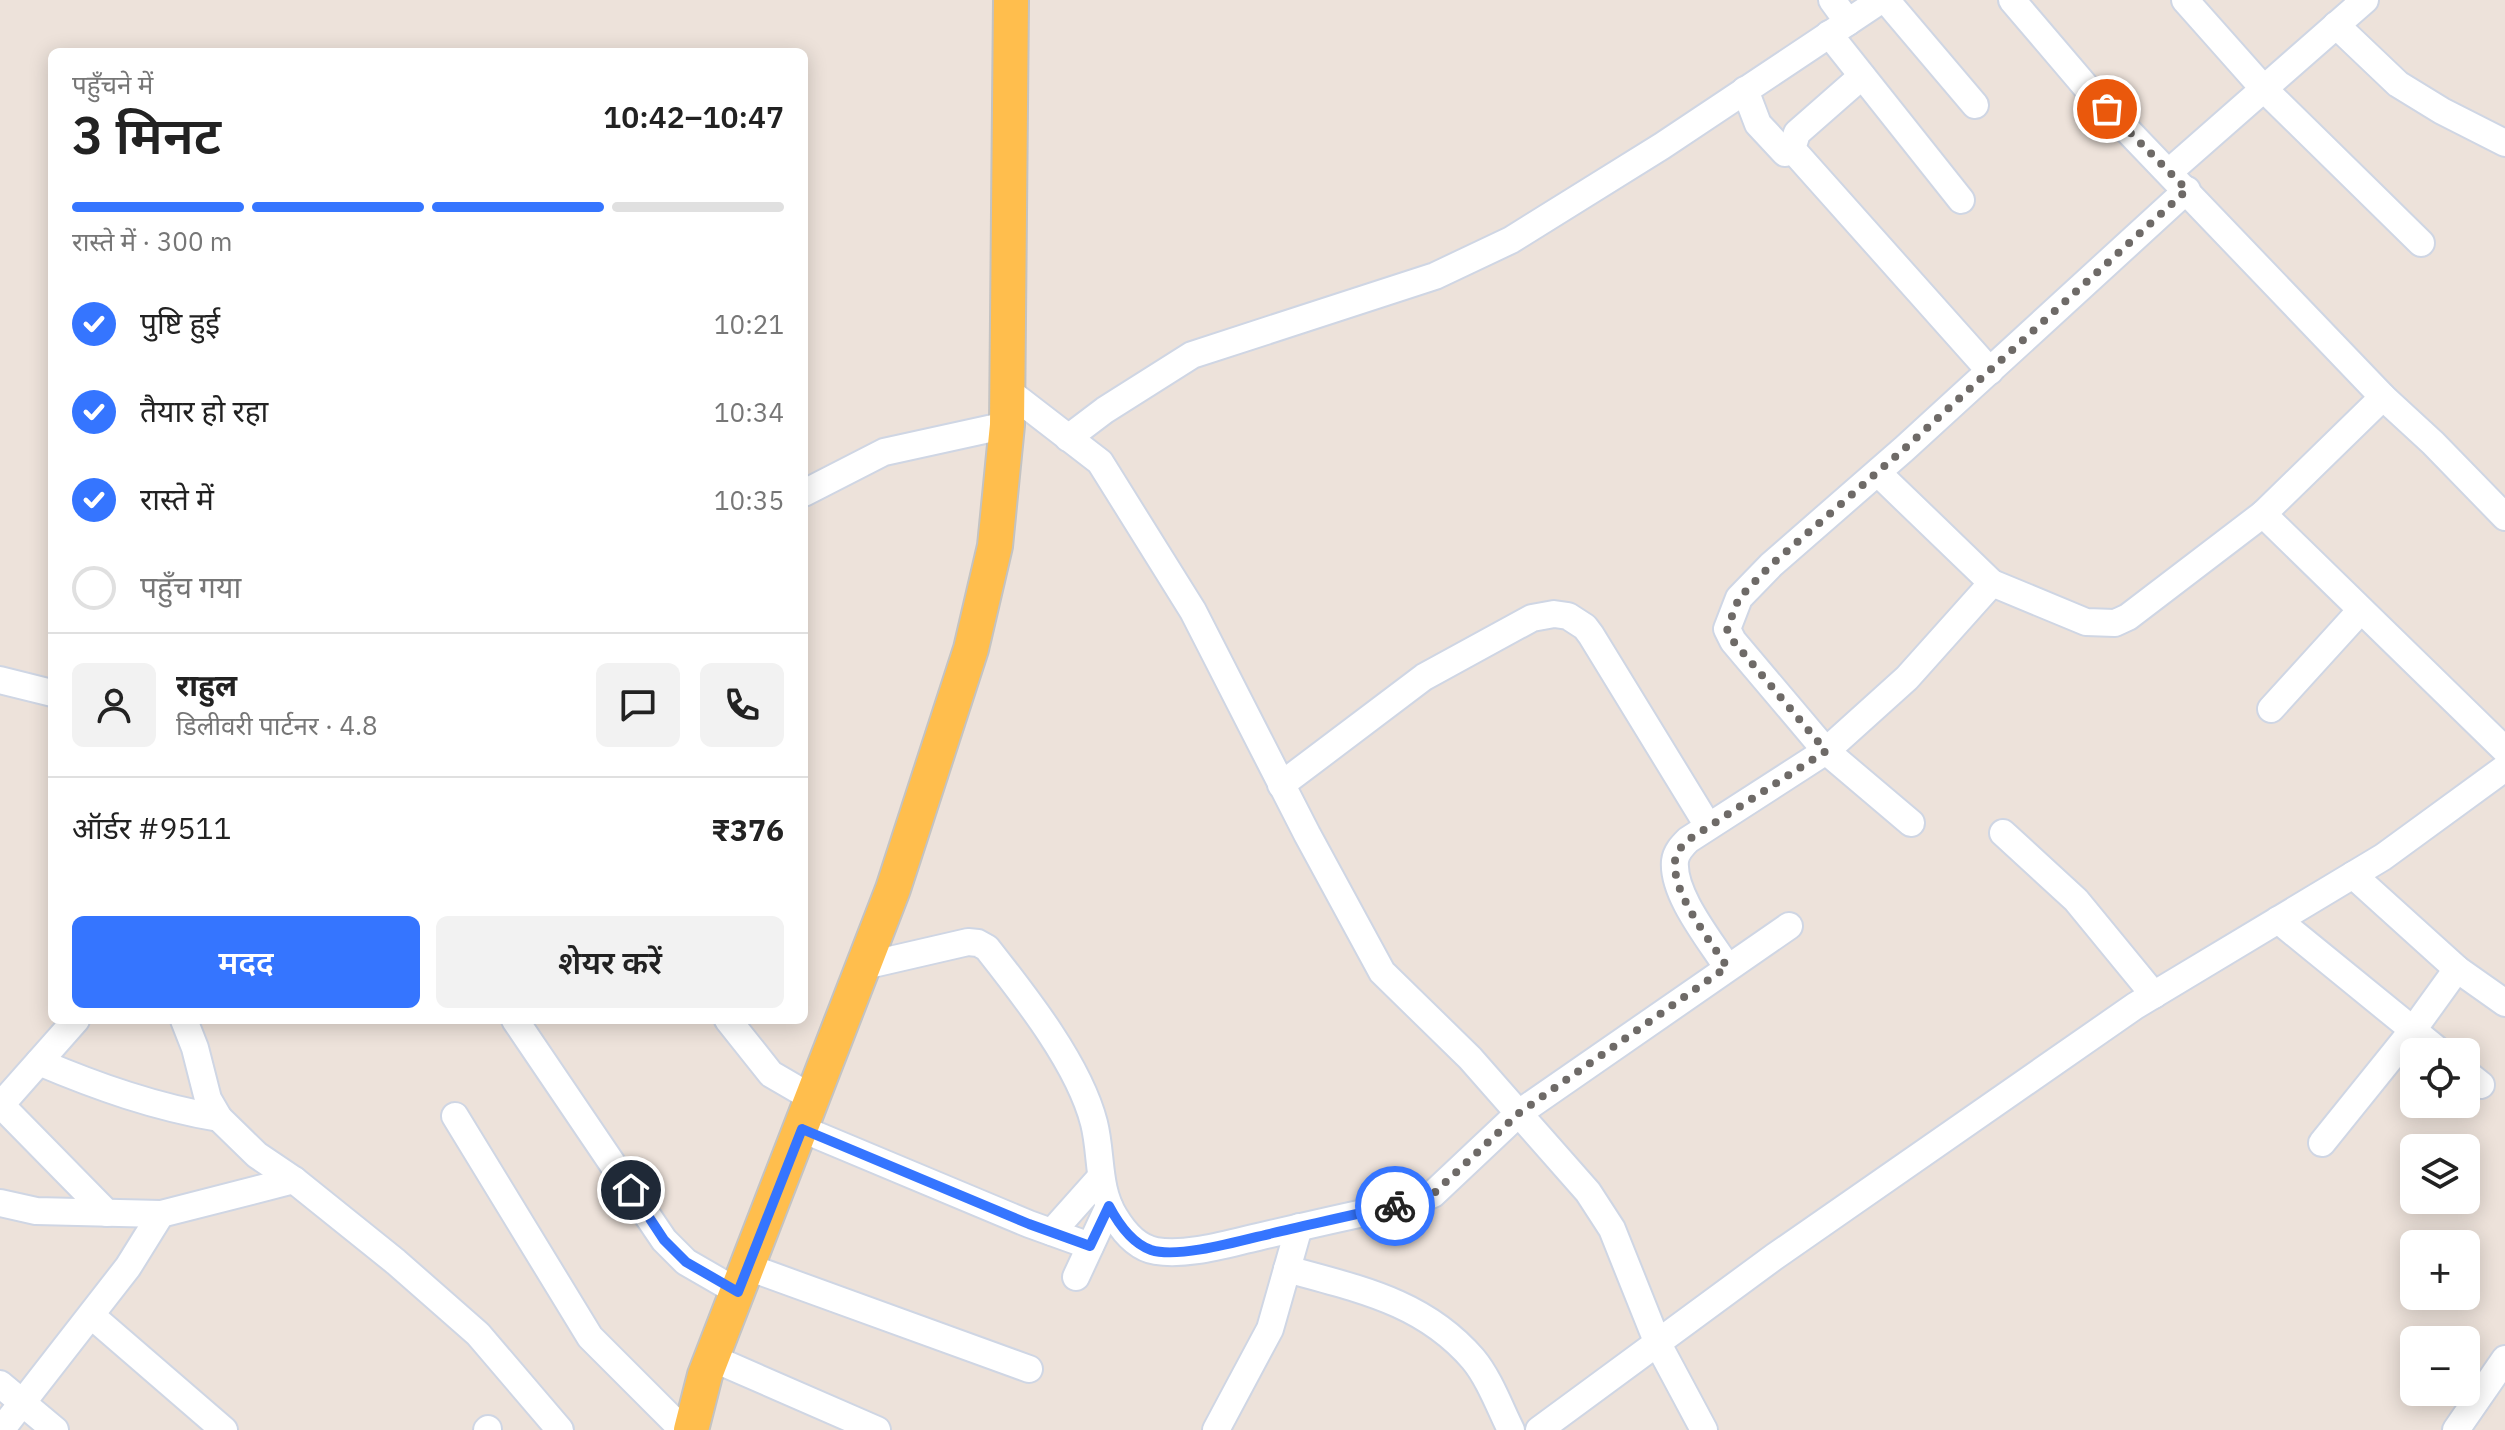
<!DOCTYPE html>
<html lang="hi">
<head>
<meta charset="utf-8">
<style>
	body { margin:0; font-family:"IBM Plex Sans","Noto Sans Devanagari",sans-serif; background:#f2f2f2; color:#222; height:100vh; display:flex; flex-direction:column; font-size:30px; white-space:nowrap }
	* { box-sizing:border-box; margin:0 }
	p { font-size:26px; color:#767676 }
	.icon { flex:none; width:44px; height:44px; fill:none; stroke:currentColor; stroke-width:2; stroke-linecap:round; stroke-linejoin:round }
	.map { position:relative; flex:1; overflow:hidden }
	.side { position:absolute; left:48px; top:48px; width:760px; height:976px; display:flex; flex-direction:column; background:#fff; border-radius:12px; box-shadow:0 4px 20px #0003 }
	.side>* { flex:none }
	.buttons { position:absolute; left:2400px; top:1038px; display:grid; gap:16px }
	.buttons a { display:grid; place-items:center; width:80px; height:80px; border-radius:12px; background:#fff; box-shadow:0 4px 20px #0003; font-size:40px }
	.pin { position:absolute; display:grid; place-items:center; width:68px; height:68px; color:#fff; margin:-34px; border:4px solid #fff; border-radius:50%; box-shadow:0 2px 8px #0007 }
	.courier { position:absolute; display:grid; place-items:center; width:80px; height:80px; margin:-40px; border:6px solid #3575ff; border-radius:50%; background:#fff; color:#222; box-shadow:0 2px 10px #0007 }
	.head em { font-style:normal; font-weight:600 }
	.head div { display:flex; flex-direction:column-reverse }
	.head { display:flex; align-items:center; justify-content:space-between; height:136px; padding:0 24px }
	h1 { font-size:52px; font-weight:600; line-height:60px }
	.bar { display:grid; grid-template-columns:repeat(4,1fr); gap:12px 8px; align-content:center; height:96px; padding:0 24px }
	.bar i { height:10px; border-radius:6px; background:#e0e0e0 }
	.bar .current { background:#3575ff }
	.bar p { grid-column:span 4 }
	.line { display:flex; align-items:center; gap:20px; padding:0 24px; border-top:2px solid #e0e0e0 }
	.line div { flex:1 }
	.round { display:grid; place-items:center; flex:none; width:84px; height:84px; border-radius:12px; background:#f2f2f2 }
	ol { padding:0 24px; list-style:none }
	li { display:flex; align-items:center; gap:24px; height:88px }
	li p { margin-inline-start:auto }
	li .icon { padding:8px; border-radius:50%; background:#3575ff; color:#fff; stroke-width:4 }
	li:last-child { color:#767676 }
	li i { width:44px; height:44px; border:4px solid #e0e0e0; border-radius:50% }
	.action { display:flex; gap:16px; margin-top:auto; padding:16px 24px }
	.action a { flex:1; height:92px; border-radius:12px; background:#3575ff; color:#fff; font-size:32px; font-weight:600; line-height:92px; text-align:center }
	.action a+a { background:#f2f2f2; color:#222 }
	.map>svg:first-child { display:block }
</style>
</head>
<body>
<div class="map">
<svg width="2505" height="1430" viewBox="0 0 2505 1430">
	<rect width="100%" height="100%" fill="#ede2da"/>
	<g fill="none" stroke-linecap="round" stroke-linejoin="round">
		<g stroke="#cfd6e4" stroke-width="30">
			<g id="minor">
				<polyline points="1832,0 1848,22"/>
				<polyline points="1886,0 1975,105"/>
				<polyline points="2012,0 2087,88 2383,397 2433,443 2505,517"/>
				<polyline points="2185,0 2264,89 2421,243"/>
				<polyline points="2336,25 2398,84 2442,111 2505,143"/>
				<polyline points="1829,34 1961,200"/>
				<polyline points="1862,76 1797,133 1792,149 1990,371"/>
				<polyline points="1745,90 1758,124 1785,153"/>
				<polyline points="2169,172 2365,0"/>
				<polyline points="1008,391 1100,462 1193,611 1307,834 1382,972 1470,1058 1588,1192 1612,1229 1658,1344 1704,1430"/>
				<polyline points="1068,438 1105,410 1192,355 1435,276 1511,240 1662,146 1881,0"/>
				<polyline points="1878,473 1992,583 2086,622 2115,623 2128,617 2263,514 2383,397"/>
				<polyline points="804,493 884,452 1007,425"/>
				<polyline points="2263,514 2505,750"/>
				<polyline points="0,680 52,693"/>
				<polyline points="2271,709 2361,610"/>
				<polyline points="1281,785 1424,677 1532,618 1554,614 1568,616 1585,627 1591,635 1708,826"/>
				<polyline points="1911,823 1826,751 1733,641 1727,629 1739,598 1771,565 1904,449 2187,190"/>
				<polyline points="2003,833 2076,900 2154,995"/>
				<polyline points="2353,875 2457,969 2505,1003"/>
				<polyline points="2278,920 2440,1052"/>
				<path d="M 864,966 L 968,942 L 978,943 L 987,948 C 1024,995 1079,1064 1094,1123 C 1102,1154 1097,1189 1115,1217 C 1124,1232 1138,1248 1156,1251 C 1188,1256 1226,1244 1258,1237 C 1309,1225 1360,1213 1412,1203 L 1433,1194 L 1519,1113 L 1789,926"/>
				<path d="M 1727,967 C 1710,940 1672,894 1675,861 C 1676,852 1682,846 1688,840 L 1826,751 L 1907,678 L 1992,583"/>
				<polyline points="184,1020 195,1048 208,1099 219,1118 257,1155 294,1180 396,1262 478,1334 560,1430"/>
				<polyline points="515,1020 664,1240 686,1262 738,1292"/>
				<polyline points="728,1020 771,1074 814,1099"/>
				<path d="M 39,1062 C 98,1087 155,1107 219,1118"/>
				<polyline points="2466,1073 2481,1085"/>
				<polyline points="1,1105 107,1213"/>
				<polyline points="0,1106 76,1020"/>
				<polyline points="455,1116 590,1337 683,1430"/>
				<polyline points="802,1129 1029,1224 1090,1246"/>
				<polyline points="2322,1143 2413,1030 2457,969"/>
				<polyline points="0,1203 36,1211 161,1214 294,1180"/>
				<polyline points="1052,1232 1101,1177"/>
				<polyline points="748,1267 1029,1369"/>
				<path d="M 1287,1269 C 1358,1289 1423,1301 1473,1359 C 1489,1378 1500,1408 1511,1430"/>
				<polyline points="1076,1277 1109,1206"/>
				<polyline points="92,1316 224,1430"/>
				<polyline points="712,1358 877,1430"/>
				<polyline points="0,1384 55,1430"/>
				<polyline points="1,1430 128,1267 161,1214"/>
				<polyline points="487,1430 488,1429"/>
				<polyline points="1216,1430 1270,1329 1299,1227"/>
				<polyline points="1539,1430 1774,1257 2135,1006 2383,857 2505,768"/>
				<polyline points="2456,1430 2505,1359"/>
			</g>
		</g>
		<g stroke="#c3c3c3" stroke-width="38">
			<polyline id="major" points="691,1430 705,1375 893,889 971,649 995,546 1007,425 1011,0"/>
		</g>
		<use href="#minor" stroke="#fff" stroke-width="26"/>
		<use href="#major" stroke="#ffbe4d" stroke-width="34"/>
	</g>
	<g fill="none" stroke-linecap="round" stroke-linejoin="round">
		<path stroke="#6e6a67" stroke-width="8" stroke-dasharray="0 14.4" d="M 1395,1206 L 1412,1203 L 1433,1194 L 1519,1113 L 1727,967 C 1710,940 1672,894 1675,861 C 1676,852 1682,846 1688,840 L 1826,751 L 1733,641 L 1727,629 L 1739,598 L 1771,565 L 1904,449 L 2187,190 L 2107,109"/>
		<path stroke="#3575ff" stroke-width="10" d="M 631,1190 L 664,1240 L 686,1262 L 738,1292 L 802,1129 L 1029,1224 L 1090,1246 L 1109,1206 C 1118,1223 1131,1243 1151,1250 C 1179,1259 1243,1240 1273,1233 C 1314,1224 1354,1214 1395,1206"/>
	</g>
</svg>
<div class="buttons">
<a><svg class="icon" aria-label="locate" viewBox="0 0 24 24"><circle cx="12" cy="12" r="6"/><path d="M12 2v4M12 18v4M2 12h4M18 12h4"/></svg></a>
<a><svg class="icon" aria-label="layers" viewBox="0 0 24 24"><path d="M12 4l9 5-9 5-9-5zM3 14l9 5 9-5"/></svg></a>
<a>+</a>
<a>−</a>
</div>
<div class="pin" style="left:2107px;top:109px;background:#ea580c"><svg class="icon" aria-label="bag" viewBox="0 0 24 24"><path d="M5 8h14l-1 12H6zM9 8a3 3 0 0 1 6 0"/></svg></div>
<div class="pin" style="left:631px;top:1190px;background:#1f2937"><svg class="icon" aria-label="home" viewBox="0 0 24 24"><path d="M3 11l9-7 9 7M6 9v11h12V9"/></svg></div>
<div class="courier" style="left:1395px;top:1206px"><svg class="icon" aria-label="bike" viewBox="0 0 24 24"><circle cx="6" cy="16" r="4"/><circle cx="18" cy="16" r="4"/><path d="M6 16l4-8h5l3 8M10 8l3 8H6M13 5h3"/></svg></div>
<section class="side">
<div class="head"><div><h1>3 मिनट</h1><p>पहुँचने में</p></div><em>10:42–10:47</em></div>
<div class="bar"><i class="current"></i><i class="current"></i><i class="current"></i><i></i><p>रास्ते में · 300 m</p></div>
<ol>
<li><svg class="icon" aria-label="check" viewBox="0 0 24 24"><path d="M5 12l5 5 9-10"/></svg>पुष्टि हुई<p>10:21</p></li>
<li><svg class="icon" aria-label="check" viewBox="0 0 24 24"><path d="M5 12l5 5 9-10"/></svg>तैयार हो रहा<p>10:34</p></li>
<li><svg class="icon" aria-label="check" viewBox="0 0 24 24"><path d="M5 12l5 5 9-10"/></svg>रास्ते में<p>10:35</p></li>
<li><i></i>पहुँच गया</li>
</ol>
<div class="line" style="height:144px"><a class="round"><svg class="icon" aria-label="person" viewBox="0 0 24 24"><circle cx="12" cy="8" r="4"/><path d="M4 21q1-7 8-7t8 7"/></svg></a><div><b>राहुल</b><p>डिलीवरी पार्टनर · 4.8</p></div><a class="round"><svg class="icon" aria-label="chat" viewBox="0 0 24 24"><path d="M4 5h16v11H9l-5 4z"/></svg></a><a class="round"><svg class="icon" aria-label="phone" viewBox="0 0 24 24"><path d="M5 4h4l2 5-3 2q2 4 5 5l2-3 5 2v4C11 20 4 13 5 4z"/></svg></a></div>
<div class="line" style="height:104px"><div>ऑर्डर #9511</div><b>₹376</b></div>
<div class="action"><a>मदद</a><a>शेयर करें</a></div>
</section>
</div>
</body>
</html>
